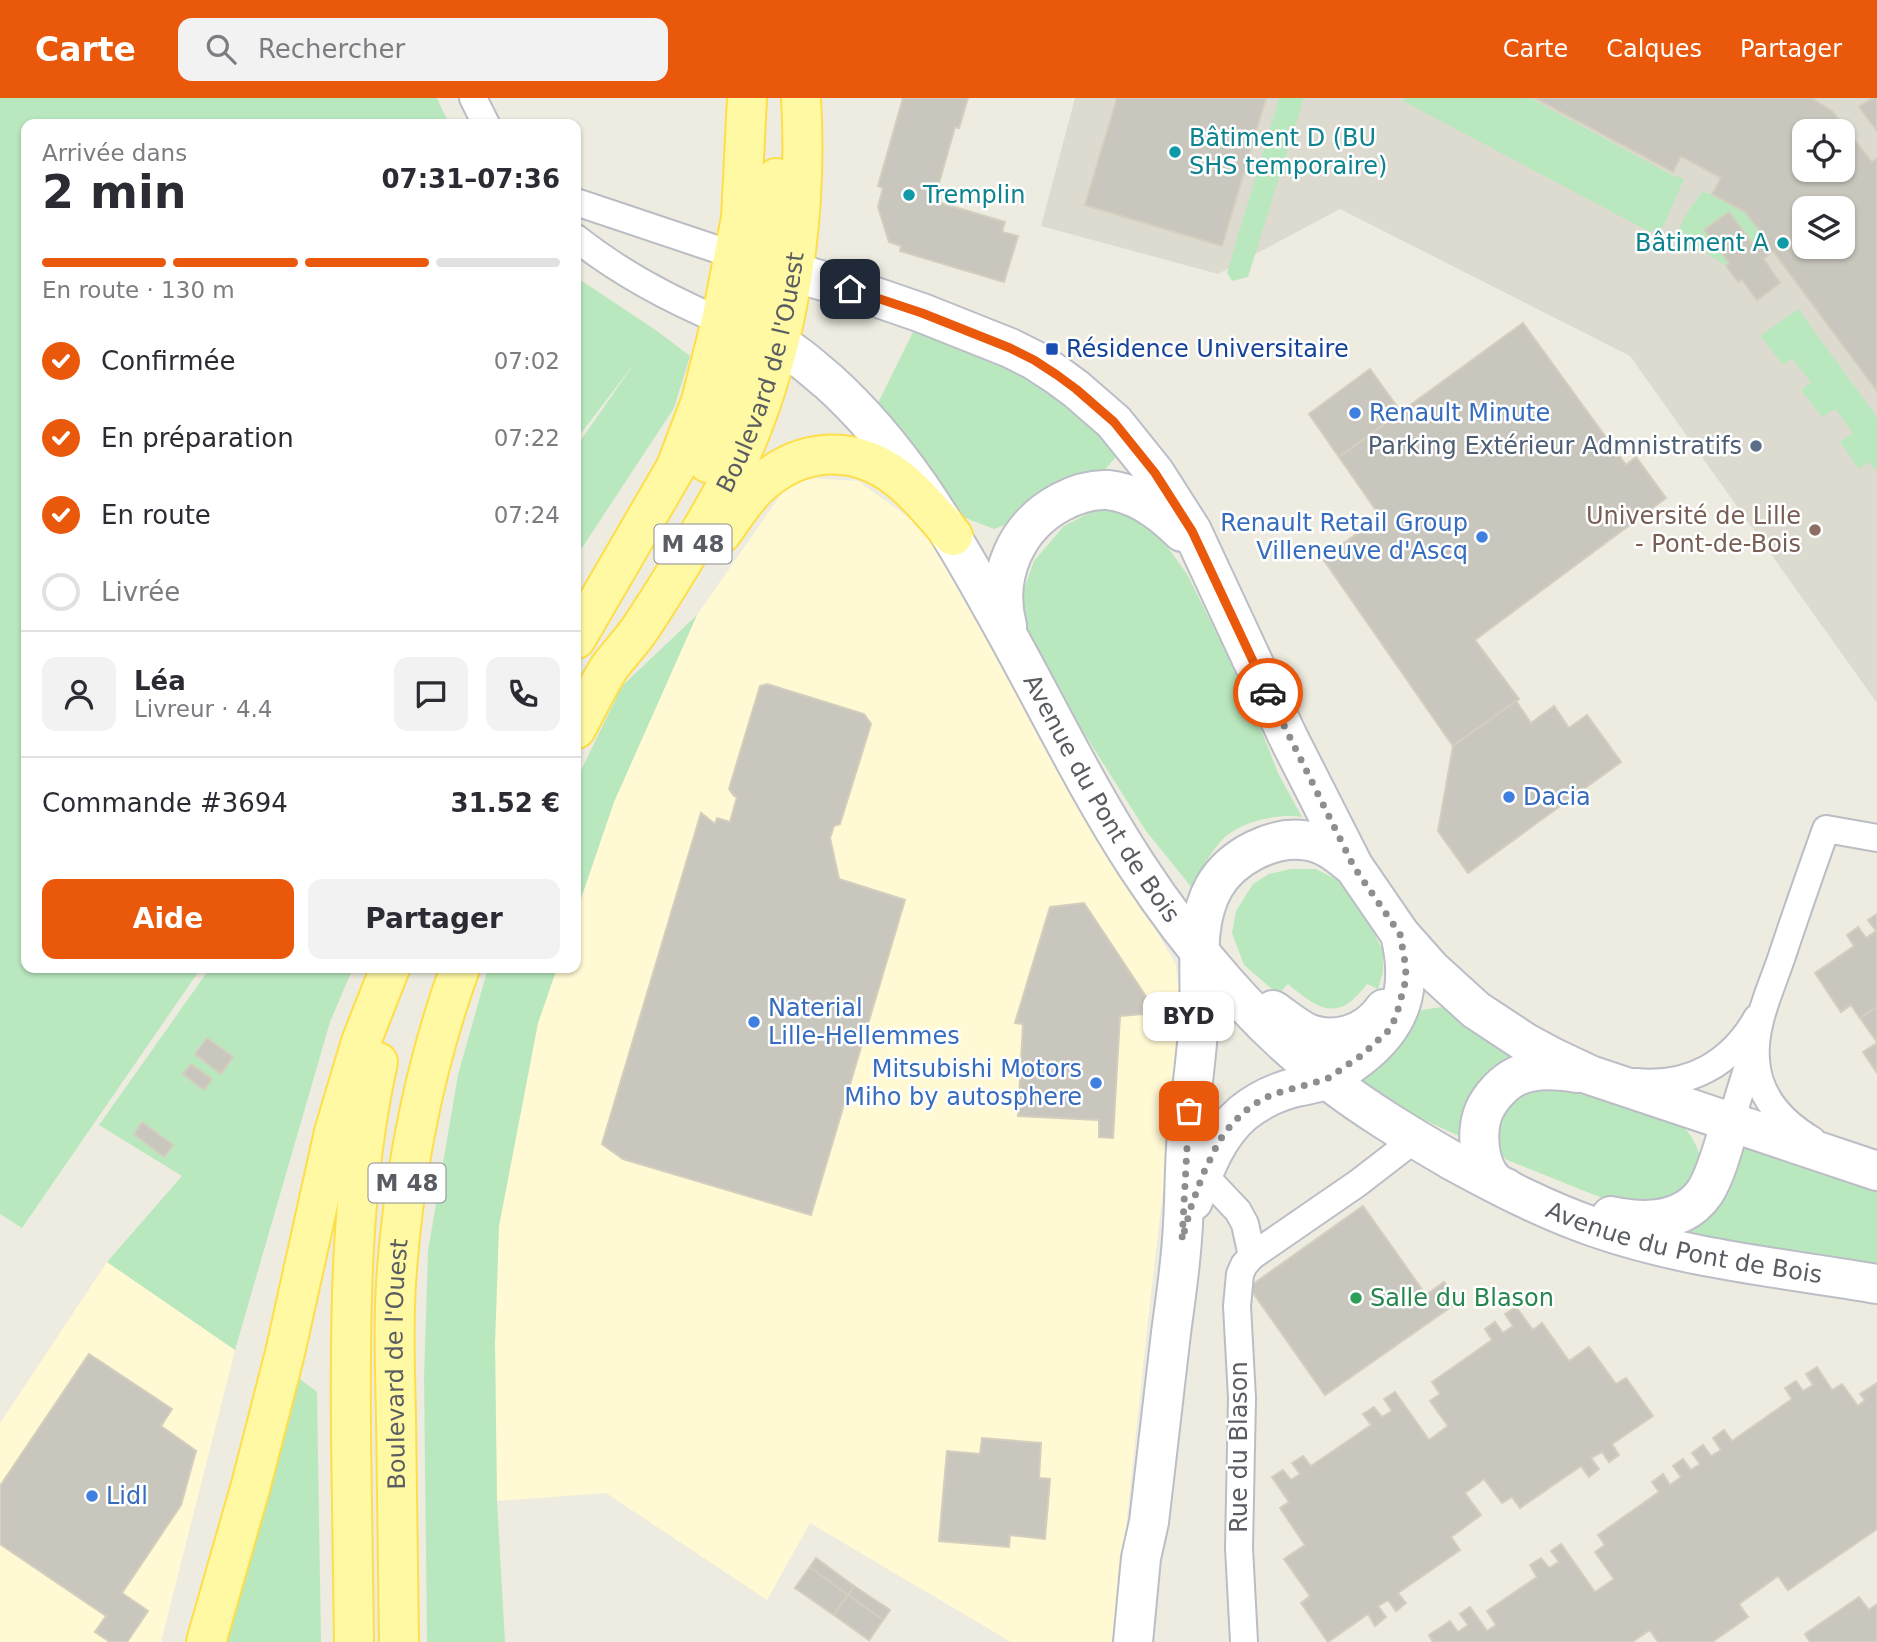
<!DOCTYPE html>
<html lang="fr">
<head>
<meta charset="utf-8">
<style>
	body { margin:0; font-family:"DejaVu Sans",sans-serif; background:#f2f2f3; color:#2b2b33; height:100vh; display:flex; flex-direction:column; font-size:26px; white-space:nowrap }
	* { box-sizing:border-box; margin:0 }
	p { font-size:23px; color:#7c7c81 }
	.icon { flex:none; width:38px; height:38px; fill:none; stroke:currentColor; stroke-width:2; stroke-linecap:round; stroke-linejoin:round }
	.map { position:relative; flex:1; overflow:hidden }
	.side { position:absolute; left:21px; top:21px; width:560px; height:854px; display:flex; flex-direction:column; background:#fff; border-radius:14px; box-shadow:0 2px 5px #0004 }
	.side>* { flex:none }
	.controls { position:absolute; left:1792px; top:21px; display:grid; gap:14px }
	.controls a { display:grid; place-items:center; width:63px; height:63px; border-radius:14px; background:#fff; box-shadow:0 2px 5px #0004; font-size:35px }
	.pin { position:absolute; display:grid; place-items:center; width:60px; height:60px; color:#fff; margin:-30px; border-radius:14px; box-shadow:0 4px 10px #0006 }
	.courier { position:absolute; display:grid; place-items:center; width:70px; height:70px; margin:-35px; border:5px solid #ea580c; border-radius:50%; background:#fff; color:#222; box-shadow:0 2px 9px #0007 }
	.bubble { position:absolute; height:49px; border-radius:14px; background:#fff; box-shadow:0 2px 5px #0004; font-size:23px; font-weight:800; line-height:49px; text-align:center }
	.overview em { font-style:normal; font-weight:800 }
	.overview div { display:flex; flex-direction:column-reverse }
	.overview { display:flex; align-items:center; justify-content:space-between; height:119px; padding:0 21px }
	h1 { font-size:46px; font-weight:800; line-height:52px }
	.bar { display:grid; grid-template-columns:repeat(4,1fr); gap:10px 7px; align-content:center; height:84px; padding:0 21px }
	.bar i { height:9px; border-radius:5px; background:#e1e1e2 }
	.bar .selected { background:#ea580c }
	.bar p { grid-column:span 4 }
	.line { display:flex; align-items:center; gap:18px; padding:0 21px; border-top:2px solid #e1e1e2 }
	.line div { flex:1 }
	.round { display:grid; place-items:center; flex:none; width:74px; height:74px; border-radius:14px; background:#f2f2f3 }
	ol { padding:0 21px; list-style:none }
	li { display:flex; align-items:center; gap:21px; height:77px }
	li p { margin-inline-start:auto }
	li .icon { padding:7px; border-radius:50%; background:#ea580c; color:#fff; stroke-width:4 }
	li:last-child { color:#7c7c81 }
	li i { width:38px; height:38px; border:4px solid #e1e1e2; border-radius:50% }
	.button { display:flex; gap:14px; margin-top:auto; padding:14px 21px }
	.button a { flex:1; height:80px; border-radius:14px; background:#ea580c; color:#fff; font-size:28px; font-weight:800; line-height:80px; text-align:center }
	.button a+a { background:#f2f2f3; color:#2b2b33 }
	header { display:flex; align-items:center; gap:42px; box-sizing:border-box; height:98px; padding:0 35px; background:#ea580c; color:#fff }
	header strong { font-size:33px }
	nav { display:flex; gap:38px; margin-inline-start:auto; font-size:24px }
	.search { width:490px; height:63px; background:#f2f2f3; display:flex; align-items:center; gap:18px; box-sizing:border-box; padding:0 24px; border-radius:14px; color:#7c7c81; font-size:26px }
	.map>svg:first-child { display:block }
</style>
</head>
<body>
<header>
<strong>Carte</strong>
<div class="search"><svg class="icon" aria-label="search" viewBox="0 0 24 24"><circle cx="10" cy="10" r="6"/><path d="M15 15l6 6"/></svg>Rechercher</div>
<nav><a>Carte</a><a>Calques</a><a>Partager</a></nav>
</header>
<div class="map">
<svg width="1877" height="1544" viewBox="0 0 1877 1544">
	<rect width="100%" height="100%" fill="#eeece0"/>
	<g fill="#fff9d4">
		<polygon points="793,379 858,383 925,431 1176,867 1182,930 1147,1230 1114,1544 1011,1544 810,1425 767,1502 606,1395 497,1403 495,1245 499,1128 538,925 557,870 576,870 576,815 614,704 697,517"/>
		<polygon points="107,1164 235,1252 161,1544 0,1544 0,1325"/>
	</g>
	<path fill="#dddbcf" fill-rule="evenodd" d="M 1075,0 L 1877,0 L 1877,605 L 1630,258 L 1340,111 L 1218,176 L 1041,128 ZM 1804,33 L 1843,33 L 1843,72 L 1804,72 ZM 1804,110 L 1843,110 L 1843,149 L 1804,149 Z"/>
	<g fill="#bae8be">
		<polygon points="0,0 437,0 449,26 26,26 26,870 201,870 22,1130 0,1116"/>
		<polygon points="1279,0 1304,0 1248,179 1232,183 1227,175"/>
		<polygon points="1405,0 1530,0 1672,77 1684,81 1663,129 1650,134 1403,3"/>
		<path d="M 1702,94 L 1712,96 L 1745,114 L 1766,141 L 1755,149 L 1728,114 L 1704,132 L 1729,165 L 1726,168 L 1694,147 L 1681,153 C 1672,129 1689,113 1702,94 Z"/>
		<polygon points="576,179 657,233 690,258 674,310 576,459 576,349 636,263 576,342"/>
		<polygon points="1798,211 1877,319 1877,374 1869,364 1859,371 1840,344 1853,335 1835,311 1822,319 1801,292 1811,284 1792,261 1783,267 1760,238"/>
		<polygon points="914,232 1046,285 1121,353 1096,382 1018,422 994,431 963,419 877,307"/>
		<path d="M 1124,408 L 1153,429 L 1187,476 L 1248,598 L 1278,675 L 1302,719 C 1277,715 1238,724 1221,743 C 1208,758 1200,773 1192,790 L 1146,733 L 1020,534 L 1023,494 L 1034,463 L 1064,428 L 1091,414 Z"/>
		<polygon points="697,517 614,704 576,815 576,683 622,588"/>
		<path d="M 1291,771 L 1316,771 L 1336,781 L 1354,796 L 1383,853 L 1383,874 L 1378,891 L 1367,886 C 1338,925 1319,912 1288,886 L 1278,896 L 1244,867 L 1232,835 L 1236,813 L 1253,786 L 1269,776 Z"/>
		<polygon points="210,870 353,870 330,924 235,1252 107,1164 182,1078 99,1027"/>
		<polygon points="488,870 557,870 538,925 499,1128 495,1245 497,1403 505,1544 427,1544 424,1279 428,1153 458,977"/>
		<polygon points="1449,908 1514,955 1469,999 1463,1018 1459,1038 1379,1001 1354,980 1407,914"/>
		<path d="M 1569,987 L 1676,1021 C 1687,1031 1703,1051 1699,1067 C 1696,1078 1689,1089 1684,1099 L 1632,1112 L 1507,1062 L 1496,1051 L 1495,1012 L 1514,994 Z"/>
		<polygon points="1744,1043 1877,1088 1877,1166 1732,1147 1666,1134"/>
		<polygon points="296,1278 317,1294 321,1544 226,1544"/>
	</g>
	<g fill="#c9c6bd" stroke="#d3cebe" stroke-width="2" fill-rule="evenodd">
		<polygon points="903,0 968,0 959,30 955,29 934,103 1005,124 1002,134 1018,138 1004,184 900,153 901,148 889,144 878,109 883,90 878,88"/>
		<polygon points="1117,0 1266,0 1222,148 1085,107"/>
		<path d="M 1535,0 L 1811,0 L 1832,13 L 1872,64 L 1877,60 L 1877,293 L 1773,153 L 1764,161 L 1780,185 L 1757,202 L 1742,182 L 1738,184 L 1726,168 L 1729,165 L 1704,132 L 1729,114 L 1755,149 L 1766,141 L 1745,114 L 1712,96 L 1721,80 L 1681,58 L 1673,74 ZM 1804,33 L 1843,33 L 1843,72 L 1804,72 ZM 1804,110 L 1843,110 L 1843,149 L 1804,149 Z"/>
		<polygon points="1872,0 1877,0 1877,33 1859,9"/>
		<polygon points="1523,225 1626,367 1636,359 1666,400 1475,542 1519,601 1453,648 1323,461 1380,418 1339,359"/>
		<polygon points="1370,271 1401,314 1339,359 1309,316"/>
		<polygon points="767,586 864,616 871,626 840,726 834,728 830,740 839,781 905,802 811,1117 623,1061 602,1046 701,715 715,726 717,720 730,724 737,699 734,698 729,691 760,588"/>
		<polygon points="1516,603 1531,625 1554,608 1569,630 1587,617 1621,664 1468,775 1438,733 1453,648"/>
		<polygon points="1084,805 1151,906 1142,906 1142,916 1120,918 1113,1040 1099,1039 1099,1022 1018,1018 1023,926 1015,925 1050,809"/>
		<polygon points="1877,816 1877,909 1860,920 1851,907 1841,914 1815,875 1854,848 1847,837 1858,829 1866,840 1876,833 1868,822"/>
		<polygon points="1877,909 1877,944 1860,920"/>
		<polygon points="207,940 233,959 221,976 195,956"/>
		<polygon points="1877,945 1877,975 1863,954"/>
		<polygon points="191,966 212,981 204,992 183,976"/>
		<polygon points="142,1024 173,1047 164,1059 134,1036"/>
		<polygon points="1363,1108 1426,1197 1444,1184 1458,1204 1325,1297 1249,1189"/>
		<polygon points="1516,1209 1533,1232 1542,1225 1569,1263 1589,1249 1616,1286 1626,1280 1653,1318 1612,1346 1619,1357 1609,1364 1602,1354 1591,1360 1599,1371 1589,1379 1581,1368 1520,1410 1512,1399 1502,1405 1484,1381 1465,1395 1481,1417 1451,1439 1460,1452 1398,1495 1406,1505 1396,1513 1388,1502 1378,1508 1386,1519 1375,1528 1368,1516 1328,1544 1301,1505 1310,1498 1284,1461 1305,1447 1280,1410 1289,1404 1272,1379 1283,1372 1291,1382 1300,1376 1292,1365 1303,1358 1311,1368 1371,1327 1363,1316 1374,1309 1382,1319 1392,1313 1384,1301 1395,1294 1429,1342 1448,1328 1430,1303 1440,1296 1432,1284 1492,1242 1485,1231 1495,1224 1503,1235 1513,1228 1505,1216"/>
		<polygon points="89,1256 172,1311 161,1328 196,1353 181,1407 122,1495 148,1513 127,1544 110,1544 95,1534 106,1518 0,1446 0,1388"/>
		<polygon points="1817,1269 1832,1292 1842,1286 1858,1308 1865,1302 1860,1296 1877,1285 1877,1431 1788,1492 1778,1478 1739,1506 1748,1519 1712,1544 1658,1544 1650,1532 1632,1544 1433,1544 1429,1537 1450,1523 1458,1534 1468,1527 1460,1516 1470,1509 1487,1533 1496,1527 1487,1513 1537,1479 1530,1467 1541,1460 1549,1470 1559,1464 1551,1453 1561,1446 1595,1494 1614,1481 1595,1454 1605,1447 1598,1437 1659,1394 1652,1384 1663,1376 1670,1387 1681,1379 1673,1368 1683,1361 1691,1372 1700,1366 1692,1355 1703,1347 1711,1358 1721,1352 1713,1340 1724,1332 1732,1343 1792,1301 1785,1290 1796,1283 1803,1293 1813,1287 1806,1276"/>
		<polygon points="982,1340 1041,1345 1039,1380 1050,1381 1045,1441 1010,1437 1009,1449 939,1443 947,1353 980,1356"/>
		<polygon points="816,1460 854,1488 848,1497 810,1469"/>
		<polygon points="810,1469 848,1497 834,1517 795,1490"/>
		<polygon points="854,1488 890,1512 883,1522 848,1497"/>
		<polygon points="848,1497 883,1522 869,1542 834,1517"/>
		<polygon points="1859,1499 1869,1512 1877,1506 1877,1544 1810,1544 1805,1536"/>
	</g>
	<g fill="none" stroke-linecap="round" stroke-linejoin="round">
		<g stroke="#bbbdc4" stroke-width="30">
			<g id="minor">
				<polyline points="473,0 486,26"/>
				<polyline points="576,104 734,157"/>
				<path d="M 576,140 C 620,175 669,201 721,223"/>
				<path d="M 1636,984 C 1689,989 1731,966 1757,920"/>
				<polyline points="1731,1023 1752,955"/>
				<path d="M 1812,1042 C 1782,1024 1758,999 1756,962 C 1753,927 1771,891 1782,858 C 1796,816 1811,773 1826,731 L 1877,740"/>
				<polyline points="1203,1076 1238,1113 1245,1126 1252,1158 1244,1167 1240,1176 1237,1208 1242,1300 1239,1450 1244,1544"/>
				<polyline points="1252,1158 1358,1085 1415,1041"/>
			</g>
		</g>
		<g stroke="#bbbec6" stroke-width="42">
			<g id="secondary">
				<polyline points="763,165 867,196 922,215 1010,250 1034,262 1057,277 1076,291 1114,324 1155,375 1192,433 1288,639 1354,769 1400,836 1431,871 1476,912 1526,945 1554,960 1590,977 1877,1073"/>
				<path id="s1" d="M 749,234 C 759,238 769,241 778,246 C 797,255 812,270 828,283 C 900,348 946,426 992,509 C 1041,595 1083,685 1137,768 C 1188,846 1255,926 1329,983 C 1368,1013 1410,1038 1453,1063 C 1499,1088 1545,1112 1594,1129 C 1685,1161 1783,1170 1877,1186"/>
				<path d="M 1007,528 C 994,478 1016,428 1061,404 C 1076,396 1091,391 1108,392 C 1137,395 1162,414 1182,434"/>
				<path d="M 1273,912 C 1283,919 1294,928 1305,934 C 1334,947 1367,936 1384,911"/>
				<path d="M 1506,1090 C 1479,1082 1474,1036 1484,1013 C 1490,999 1504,984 1517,978 C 1537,970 1557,972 1577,975"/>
				<path d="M 1193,1103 C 1205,1070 1217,1037 1243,1015 C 1259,1002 1277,994 1296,989 C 1307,987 1318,985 1328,981 C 1339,976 1349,967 1359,960 C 1403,926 1413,889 1400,836"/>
				<path d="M 1611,1118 C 1644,1125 1683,1126 1705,1094 C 1717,1075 1724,1045 1731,1023"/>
				<path d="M 1133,1544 L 1141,1460 L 1149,1424 C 1156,1361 1164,1298 1171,1235 C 1175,1204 1180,1172 1182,1141 C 1185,1106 1184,1070 1187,1035 C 1191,996 1197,958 1199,919 C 1202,877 1192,828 1214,789 C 1231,759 1274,736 1309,743 C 1327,746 1340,758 1354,769"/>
			</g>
		</g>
		<g stroke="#fede49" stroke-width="42">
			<g id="primary">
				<polyline points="764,204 764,166 771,126 776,80"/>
				<polyline points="708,365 727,321 750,234 754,204 753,185 748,173 734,157"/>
				<path d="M 721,436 C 733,420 743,403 757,389 C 802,347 859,345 906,387 C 923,402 937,420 953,438"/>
				<polyline points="576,541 676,369 701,303 721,223 741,120 747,0"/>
				<path id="s2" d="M 576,631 C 587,611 597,589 609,570 C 619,556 632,543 642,528 C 669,487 695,444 719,401 C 784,282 809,135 801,0"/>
				<polyline points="206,1544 251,1387 285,1255 334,1034 361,944 390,870"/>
				<path d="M 354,1544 C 353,1475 352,1405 351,1336 C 350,1211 351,1086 378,964"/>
				<path id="s3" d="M 399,1544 C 398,1469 397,1395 396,1320 C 395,1271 393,1220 397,1171 C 405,1068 425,967 460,870"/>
			</g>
		</g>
		<use href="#minor" stroke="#fff" stroke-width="26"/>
		<use href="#secondary" stroke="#fff" stroke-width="38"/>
		<use href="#primary" stroke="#fff9a4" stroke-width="38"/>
	</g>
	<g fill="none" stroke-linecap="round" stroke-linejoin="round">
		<polyline stroke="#8d8e8f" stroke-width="7" stroke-dasharray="0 12.6" points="1189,1013 1182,1142 1191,1109 1203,1076 1219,1043 1231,1027 1244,1014 1262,1001 1277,995 1327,981 1362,957 1388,933 1396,919 1405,885 1406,870 1400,836 1354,769 1268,595"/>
		<polyline stroke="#ea580c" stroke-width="9" points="850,191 922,215 1010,250 1034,262 1057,277 1076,291 1114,324 1155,375 1192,433 1268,595"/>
	</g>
	<g fill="#0f9aa8" stroke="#fff" stroke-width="2.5">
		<circle cx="1175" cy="54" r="7"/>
		<circle cx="909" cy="97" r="7"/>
		<circle cx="1783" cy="145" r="7"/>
	</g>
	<rect fill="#1a4fb4" stroke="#fff" stroke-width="2.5" x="1045" y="244" width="14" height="14" rx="3.5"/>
	<g fill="#3f7fe0" stroke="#fff" stroke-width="2.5">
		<circle cx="1355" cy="315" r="7"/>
		<circle cx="1482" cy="439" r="7"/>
		<circle cx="1509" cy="699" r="7"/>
		<circle cx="754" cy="924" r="7"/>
		<circle cx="1096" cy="985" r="7"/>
		<circle cx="92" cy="1398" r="7"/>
	</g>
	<circle fill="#5c6f8a" stroke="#fff" stroke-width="2.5" cx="1756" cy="348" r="7"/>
	<circle fill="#8d6e63" stroke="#fff" stroke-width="2.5" cx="1815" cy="432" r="7"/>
	<circle fill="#2e9e5b" stroke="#fff" stroke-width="2.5" cx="1356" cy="1200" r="7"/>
	<g text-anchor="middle" stroke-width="5" stroke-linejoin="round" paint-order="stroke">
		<g fill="#fff" stroke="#8b8d92" stroke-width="2">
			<rect x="654.5" y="426.5" width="77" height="39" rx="5"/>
			<rect x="368.5" y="1065.5" width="77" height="39" rx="5"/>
		</g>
		<g font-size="23" font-weight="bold" fill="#595c63">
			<text x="693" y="454">M 48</text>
			<text x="407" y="1093">M 48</text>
		</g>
		<g font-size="24" fill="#0d838f" stroke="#fff" text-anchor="start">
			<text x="1189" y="48">Bâtiment D (BU<tspan x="1189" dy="28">SHS temporaire)</tspan></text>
			<text x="923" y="105">Tremplin</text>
			<text x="1769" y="153" text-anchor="end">Bâtiment A</text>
		</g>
		<g font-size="24" fill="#164399" stroke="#fff" text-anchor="start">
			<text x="1066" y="259">Résidence Universitaire</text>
		</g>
		<g font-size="24" fill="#595c63" stroke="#fff">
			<text dy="8" stroke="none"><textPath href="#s2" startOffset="406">Boulevard de l'Ouest</textPath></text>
			<text dy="8" stroke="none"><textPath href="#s1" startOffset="595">Avenue du Pont de Bois</textPath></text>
			<text dy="8" stroke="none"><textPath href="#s1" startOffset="1356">Avenue du Pont de Bois</textPath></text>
			<text dy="8" stroke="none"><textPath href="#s3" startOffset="278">Boulevard de l'Ouest</textPath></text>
			<text transform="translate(1239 1349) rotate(-90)" y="8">Rue du Blason</text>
		</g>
		<g font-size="24" fill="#366cbe" stroke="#fff" text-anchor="start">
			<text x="1369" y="323">Renault Minute</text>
			<text x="1468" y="433" text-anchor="end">Renault Retail Group<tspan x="1468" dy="28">Villeneuve d'Ascq</tspan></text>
			<text x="1523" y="707">Dacia</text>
			<text x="768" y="918">Naterial<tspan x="768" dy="28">Lille-Hellemmes</tspan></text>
			<text x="1082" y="979" text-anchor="end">Mitsubishi Motors<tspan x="1082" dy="28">Miho by autosphere</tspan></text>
			<text x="106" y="1406">Lidl</text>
		</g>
		<g font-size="24" fill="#4e5e75" stroke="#fff" text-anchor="end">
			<text x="1742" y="356">Parking Extérieur Admnistratifs</text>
		</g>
		<g font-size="24" fill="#785e54" stroke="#fff" text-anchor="end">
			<text x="1801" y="426">Université de Lille<tspan x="1801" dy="28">- Pont-de-Bois</tspan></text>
		</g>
		<g font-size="24" fill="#27864d" stroke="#fff" text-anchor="start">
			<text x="1370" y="1208">Salle du Blason</text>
		</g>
	</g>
</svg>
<div class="controls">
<a><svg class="icon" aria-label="locate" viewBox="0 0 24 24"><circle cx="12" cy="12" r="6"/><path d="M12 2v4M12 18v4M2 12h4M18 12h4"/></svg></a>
<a><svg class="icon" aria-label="layers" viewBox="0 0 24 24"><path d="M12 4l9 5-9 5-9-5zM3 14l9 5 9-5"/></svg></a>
</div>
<div class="pin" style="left:1189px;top:1013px;background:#ea580c"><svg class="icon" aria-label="bag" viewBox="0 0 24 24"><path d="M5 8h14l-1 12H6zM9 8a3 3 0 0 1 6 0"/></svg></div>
<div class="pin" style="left:850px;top:191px;background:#1f2937"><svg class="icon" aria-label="home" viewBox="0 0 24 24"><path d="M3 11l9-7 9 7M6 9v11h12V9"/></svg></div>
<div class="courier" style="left:1268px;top:595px"><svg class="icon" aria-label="car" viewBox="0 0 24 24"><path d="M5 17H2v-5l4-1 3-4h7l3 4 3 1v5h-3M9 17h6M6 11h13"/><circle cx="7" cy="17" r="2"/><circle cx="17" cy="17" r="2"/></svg></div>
<div class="bubble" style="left:1143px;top:894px;width:91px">BYD</div>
<section class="side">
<div class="overview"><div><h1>2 min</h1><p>Arrivée dans</p></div><em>07:31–07:36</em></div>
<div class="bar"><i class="selected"></i><i class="selected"></i><i class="selected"></i><i></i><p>En route · 130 m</p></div>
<ol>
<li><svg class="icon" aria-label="check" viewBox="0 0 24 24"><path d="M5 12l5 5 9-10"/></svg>Confirmée<p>07:02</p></li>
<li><svg class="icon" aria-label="check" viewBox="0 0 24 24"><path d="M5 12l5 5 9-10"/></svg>En préparation<p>07:22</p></li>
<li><svg class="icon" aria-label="check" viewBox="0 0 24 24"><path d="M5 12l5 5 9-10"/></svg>En route<p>07:24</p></li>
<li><i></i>Livrée</li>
</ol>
<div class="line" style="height:126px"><a class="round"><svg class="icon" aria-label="person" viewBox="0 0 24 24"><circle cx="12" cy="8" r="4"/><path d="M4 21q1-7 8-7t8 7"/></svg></a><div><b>Léa</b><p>Livreur · 4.4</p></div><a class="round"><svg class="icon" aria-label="chat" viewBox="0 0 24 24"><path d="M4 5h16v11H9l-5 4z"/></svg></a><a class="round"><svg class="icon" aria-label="phone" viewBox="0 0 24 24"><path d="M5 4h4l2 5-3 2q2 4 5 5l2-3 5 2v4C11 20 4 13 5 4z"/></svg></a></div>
<div class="line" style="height:91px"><div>Commande #3694</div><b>31.52 €</b></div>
<div class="button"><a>Aide</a><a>Partager</a></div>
</section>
</div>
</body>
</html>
